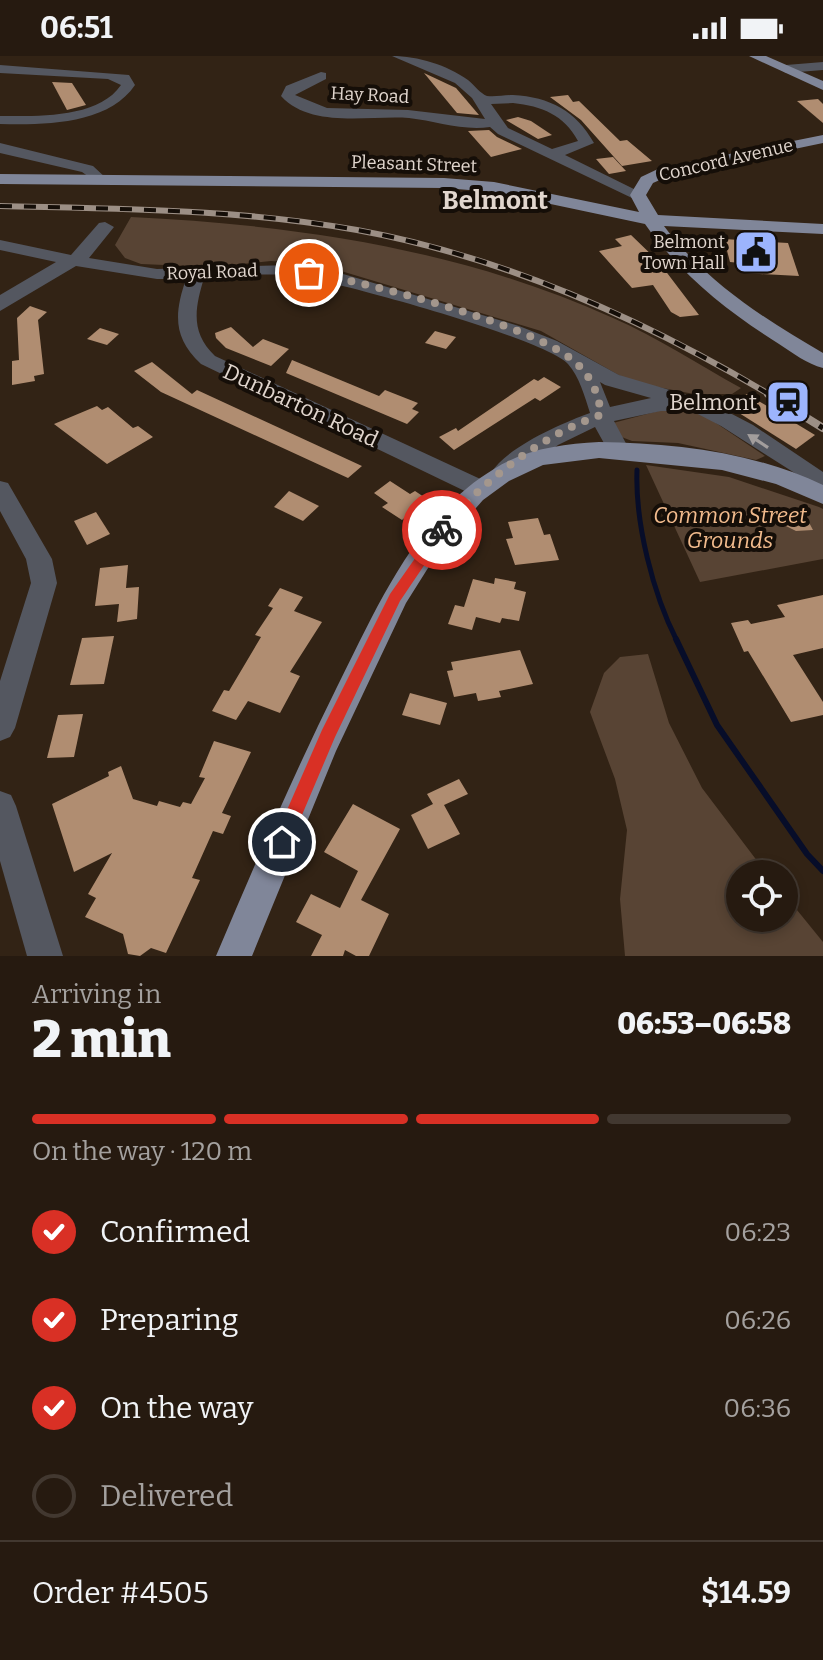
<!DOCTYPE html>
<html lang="en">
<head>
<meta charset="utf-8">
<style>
	body { margin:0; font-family:Bitter,serif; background:#32271e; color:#f1f3f6; height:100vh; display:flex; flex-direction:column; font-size:30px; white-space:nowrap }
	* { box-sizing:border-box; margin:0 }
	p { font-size:26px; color:#a4a19f }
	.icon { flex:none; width:44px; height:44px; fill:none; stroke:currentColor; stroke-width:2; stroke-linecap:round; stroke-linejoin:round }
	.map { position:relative; height:900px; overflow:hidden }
	.details { display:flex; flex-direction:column; background:#261a10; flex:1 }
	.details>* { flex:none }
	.tools { position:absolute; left:726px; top:804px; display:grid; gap:16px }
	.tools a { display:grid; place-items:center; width:72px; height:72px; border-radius:50%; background:#261a10; box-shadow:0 4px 12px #0003,0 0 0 2px #423830; font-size:40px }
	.pin { position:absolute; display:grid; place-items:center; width:68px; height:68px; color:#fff; margin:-34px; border:4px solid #fff; border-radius:50%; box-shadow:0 2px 8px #0007 }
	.courier { position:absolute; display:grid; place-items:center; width:80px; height:80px; margin:-40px; border:6px solid #d93025; border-radius:50%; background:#fff; color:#222; box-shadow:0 2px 10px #0007 }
	.overview em { font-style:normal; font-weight:800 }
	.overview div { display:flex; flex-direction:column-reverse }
	.overview { display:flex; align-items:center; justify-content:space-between; height:136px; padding:0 32px }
	h1 { font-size:52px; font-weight:800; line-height:60px }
	.bar { display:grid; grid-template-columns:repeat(4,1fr); gap:12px 8px; align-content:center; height:96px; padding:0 32px }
	.bar i { height:10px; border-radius:6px; background:#423830 }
	.bar .selected { background:#d93025 }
	.bar p { grid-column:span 4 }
	.line { display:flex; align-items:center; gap:20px; padding:0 32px; border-top:2px solid #423830 }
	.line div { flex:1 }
	ol { padding:0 32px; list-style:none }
	li { display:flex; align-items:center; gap:24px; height:88px }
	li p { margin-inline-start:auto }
	li .icon { padding:8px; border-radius:50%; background:#d93025; color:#fff; stroke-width:4 }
	li:last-child { color:#a4a19f }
	li i { width:44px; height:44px; border:4px solid #423830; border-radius:50% }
	.status { display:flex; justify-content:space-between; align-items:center; height:56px; padding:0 40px; background:#261a10; direction:ltr }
	.status svg { height:22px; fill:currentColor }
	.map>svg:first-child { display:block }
</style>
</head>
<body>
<div class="status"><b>06:51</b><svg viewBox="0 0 49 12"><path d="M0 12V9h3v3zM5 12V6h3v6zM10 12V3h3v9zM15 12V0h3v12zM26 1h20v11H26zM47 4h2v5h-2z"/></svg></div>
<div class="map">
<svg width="823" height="900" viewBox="0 0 823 900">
	<rect width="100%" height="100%" fill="#322315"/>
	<g fill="#584434">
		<path d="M 131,161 C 296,169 461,193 613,262 C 657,281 699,309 741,332 L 732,338 L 694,338 L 631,326 L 541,275 L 321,209 L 271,205 L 212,211 L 141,208 L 125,202 L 115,189 Z"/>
		<polygon points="687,353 701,357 765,400 756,404 678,387 632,385 619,380 613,367 662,354"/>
		<polygon points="646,409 729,421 819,451 823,453 823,503 700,526"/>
		<polygon points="648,598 669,667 702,732 767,818 740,818 740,862 784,862 784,838 823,886 823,900 625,900 620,843 627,774 615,723 590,656 604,617 620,601"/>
	</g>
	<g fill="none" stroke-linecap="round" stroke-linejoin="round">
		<path stroke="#070d29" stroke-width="5" d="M 637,414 C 635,467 653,538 677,585"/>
		<polyline stroke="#070d29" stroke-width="6" points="676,583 717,669 807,798 823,815"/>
	</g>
	<g fill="#b08d71">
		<polygon points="424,17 456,32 479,59 457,57"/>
		<polygon points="52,26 72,27 86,49 67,54"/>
		<polygon points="568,39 573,46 579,45 620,85 627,84 652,105 622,110 581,64 550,41"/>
		<polygon points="818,43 823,48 823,67 797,45"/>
		<polygon points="518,61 531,65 552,79 538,83 506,64"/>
		<polygon points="489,74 497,81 522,93 491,101 468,75"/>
		<polygon points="613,101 626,115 609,118 596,103"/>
		<polygon points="631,179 658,205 699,259 680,261 671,256 653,229 632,232 599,195 622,190 615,183"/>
		<polygon points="724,183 788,187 799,220 743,217 740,207 730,206"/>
		<polygon points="30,250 47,256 38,264 44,318 34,320 35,325 12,329 12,305 19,304 17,262"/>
		<polygon points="231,271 253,291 263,283 289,293 271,310 226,292 216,282 215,277"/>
		<polygon points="100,272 119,278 107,289 87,283"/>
		<polygon points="435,275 456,281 446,293 425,287"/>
		<polygon points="292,304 379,340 385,334 418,347 412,353 419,356 407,368 286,317"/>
		<polygon points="152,306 192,338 197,334 362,410 348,422 161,336 134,315"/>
		<polygon points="544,321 561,331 540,345 535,342 454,394 439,381 456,372 458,375 534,323 538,325"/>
		<polygon points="747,338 815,379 796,393 728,350"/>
		<polygon points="97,350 102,354 108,351 133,372 138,370 153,381 107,408 54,368"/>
		<polygon points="390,425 410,438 415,435 427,443 402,464 382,451 388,447 374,437"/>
		<polygon points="289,435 319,450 303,465 274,451"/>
		<polygon points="96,456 110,478 87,489 74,465"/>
		<polygon points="796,456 806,461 813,474 796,475 786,470 779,457"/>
		<polygon points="538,462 544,479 550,478 559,504 515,509 506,483 513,482 508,466"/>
		<polygon points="128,509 126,532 139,531 137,563 117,566 119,548 95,550 100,512"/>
		<polygon points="495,522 516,526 514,533 526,536 519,565 502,562 500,567 476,561 472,574 448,568 455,549 464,551 473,523 494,528"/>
		<polygon points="280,532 303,541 294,555 322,566 290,616 300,620 280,657 248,645 236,664 212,655 224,634 229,635 261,581 255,579 273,552 268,550"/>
		<polygon points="823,539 823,592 793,599 823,646 823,659 791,666 748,595 744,596 731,567 748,564 751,568 785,561 777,549"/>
		<polygon points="114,580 104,628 70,629 82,582"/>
		<polygon points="520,594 533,628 499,635 501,641 478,645 476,637 454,641 447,615 453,614 451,606"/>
		<polygon points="410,637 447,647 440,669 402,659"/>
		<polygon points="83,658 74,701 47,702 58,659"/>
		<polygon points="214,685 251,696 222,757 231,760 223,778 213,775 192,822 200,824 166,897 151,892 140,900 128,898 123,878 85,861 96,842 88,838 112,797 74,816 52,748 109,720 108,716 121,710 133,743 157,750 159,745 180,751 183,746 191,748 205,722 199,721"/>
		<polygon points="459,723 468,738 444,749 460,778 428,793 411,759 433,748 427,738"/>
		<polygon points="353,748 400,773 361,844 389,858 369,900 356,900 345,894 343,900 311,900 322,879 296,866 311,838 340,852 358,815 324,796"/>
	</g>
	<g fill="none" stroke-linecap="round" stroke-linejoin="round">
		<g fill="#545760" fill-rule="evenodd">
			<path d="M 392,0 C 418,0 447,9 468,24 C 474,29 481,38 487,40 C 495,41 505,39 513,39 C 550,41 576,55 594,87 L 565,99 L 646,139 L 632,142 L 498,78 L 490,71 C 462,75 436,65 409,62 C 369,59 311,73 281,40 L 286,30 L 321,16 L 326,17 L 326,23 L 295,39 L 327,52 L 408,54 L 485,63 L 472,42 L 455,27 ZM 513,47 C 542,50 564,59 578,85 L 552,93 L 508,72 L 491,48 Z"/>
			<polygon points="823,6 823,14 786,17 779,13 786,9"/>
			<path d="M 0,9 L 129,19 L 135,29 C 108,69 44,69 0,68 L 0,60 C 36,60 98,63 121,29 L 108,23 L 0,17 Z"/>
			<polygon points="0,87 93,110 107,123 99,128 82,116 0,97"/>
			<path d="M 105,166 L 114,171 L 89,202 L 157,213 L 291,209 L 333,215 L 519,270 L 557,285 L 619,319 L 707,345 L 753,369 L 823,416 L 823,435 L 721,370 L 692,355 L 661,355 L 614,365 L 629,393 L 626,398 L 610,398 L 595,371 L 558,389 L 511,423 L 495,423 L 491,417 C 507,391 562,367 590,357 C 585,341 579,320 568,308 C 546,283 336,225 296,220 C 266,216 234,221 204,222 C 195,252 190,276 215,300 L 489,427 L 493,433 L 489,439 L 473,439 L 201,308 C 173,282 174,258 186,223 L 157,223 L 76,210 L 0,255 L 0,239 L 56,206 L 0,194 L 0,184 L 71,199 L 99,167 ZM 600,326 L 605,329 L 651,342 L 610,351 Z"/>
			<polygon points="0,425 8,427 52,503 57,527 15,672 10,681 0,685 0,625 31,527 26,503 0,455"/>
			<polygon points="0,735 11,739 16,750 63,900 27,900 0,805"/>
		</g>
		<g fill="#808699" fill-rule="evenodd">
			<polygon points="749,0 766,0 823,25 823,34"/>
			<path d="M 823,79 L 823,87 L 671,119 L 653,127 L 646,139 L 658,159 L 823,168 L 823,178 L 664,170 C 706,226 763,262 823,297 L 823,312 C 807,308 793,297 779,288 C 727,255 681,219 645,168 L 494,136 L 444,132 L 0,128 L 0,118 L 444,122 L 494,126 L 639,156 L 630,139 L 641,121 L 660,112 Z"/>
			<path d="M 599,386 C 674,387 754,396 823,429 L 823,448 L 776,428 L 722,414 L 599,402 L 543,409 L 509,425 L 483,444 L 440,493 L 406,547 L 336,695 L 252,900 L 216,900 C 254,810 293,720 336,633 C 376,554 414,461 494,413 C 525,393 562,388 599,386 Z"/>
		</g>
		<g stroke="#9c8f85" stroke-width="6">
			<path id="rail-far1" d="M 0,150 C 119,153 240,153 357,174 C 505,201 643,263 772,340"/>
		</g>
		<g stroke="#9c8f85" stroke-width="8">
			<polyline id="rail" points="768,338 823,372"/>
		</g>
		<use href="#rail-far1" stroke="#150e08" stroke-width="4" stroke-dasharray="12" stroke-linecap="butt"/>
		<use href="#rail" stroke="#150e08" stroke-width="5" stroke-dasharray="15" stroke-linecap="butt"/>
	</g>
	<defs><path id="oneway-solid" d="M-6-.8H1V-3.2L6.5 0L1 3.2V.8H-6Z" transform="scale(2)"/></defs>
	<use fill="#a29d9c" href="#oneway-solid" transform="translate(758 385) rotate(-147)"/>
	<polygon fill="#d93025" points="442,469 448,474 400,545 335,681 288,792 275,792 273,786 322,674 390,538 437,471"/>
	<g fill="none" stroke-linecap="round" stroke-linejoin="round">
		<path stroke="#a4978d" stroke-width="8" stroke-dasharray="0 14.4" d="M 309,217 C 367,226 534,269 575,306 C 591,320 599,338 601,359 C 543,378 480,427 442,474"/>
	</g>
	<defs>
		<g id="civic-square" transform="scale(2.3)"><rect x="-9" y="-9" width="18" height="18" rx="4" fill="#9cb4fd" stroke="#150e08"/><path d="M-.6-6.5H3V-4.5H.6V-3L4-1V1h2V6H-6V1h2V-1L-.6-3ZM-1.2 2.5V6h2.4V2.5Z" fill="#111"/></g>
		<g id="station-square" transform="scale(2.3)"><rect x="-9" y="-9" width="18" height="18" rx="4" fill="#9cb4fd" stroke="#150e08"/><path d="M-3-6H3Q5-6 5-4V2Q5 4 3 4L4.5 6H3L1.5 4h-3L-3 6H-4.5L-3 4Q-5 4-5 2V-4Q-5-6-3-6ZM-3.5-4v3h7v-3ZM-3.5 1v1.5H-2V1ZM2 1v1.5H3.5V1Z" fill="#111"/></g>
	</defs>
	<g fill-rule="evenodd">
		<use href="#civic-square" x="756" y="196"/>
		<use href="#station-square" x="788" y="346"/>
	</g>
	<g text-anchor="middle" stroke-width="8" stroke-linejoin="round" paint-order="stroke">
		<g font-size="18" fill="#e1d6ce" stroke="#150e08">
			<text transform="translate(370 39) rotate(3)" y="6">Hay Road</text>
			<text transform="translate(726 104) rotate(-13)" y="6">Concord Avenue</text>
			<text transform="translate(414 108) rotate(2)" y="6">Pleasant Street</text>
			<text transform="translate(212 216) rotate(-2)" y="6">Royal Road</text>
		</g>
		<g font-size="18" fill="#e1d6ce" stroke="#150e08" text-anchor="end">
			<text x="725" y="192">Belmont<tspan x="725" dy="21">Town Hall</tspan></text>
		</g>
		<g font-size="22" fill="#e1d6ce" stroke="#150e08" text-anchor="end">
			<text x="757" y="354">Belmont</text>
		</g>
		<g font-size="22" fill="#e1d6ce" stroke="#150e08">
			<text transform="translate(301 349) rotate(25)" y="8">Dunbarton Road</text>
		</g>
		<g font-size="22" font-style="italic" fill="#f2bb8d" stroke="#150e08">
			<text x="730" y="467">Common Street<tspan x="730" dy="25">Grounds</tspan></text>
		</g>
		<g font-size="26" font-weight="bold" fill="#e1d6ce" stroke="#150e08">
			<text x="495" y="153">Belmont</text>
		</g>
	</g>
</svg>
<div class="tools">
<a><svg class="icon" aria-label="locate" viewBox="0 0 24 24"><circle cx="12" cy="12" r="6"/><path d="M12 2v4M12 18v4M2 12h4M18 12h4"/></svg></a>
</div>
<div class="pin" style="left:309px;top:217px;background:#ea580c"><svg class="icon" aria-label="bag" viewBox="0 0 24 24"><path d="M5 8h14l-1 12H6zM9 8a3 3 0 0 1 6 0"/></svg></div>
<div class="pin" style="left:282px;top:786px;background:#1f2937"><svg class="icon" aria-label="home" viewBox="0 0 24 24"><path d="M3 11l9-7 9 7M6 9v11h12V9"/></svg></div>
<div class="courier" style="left:442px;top:474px"><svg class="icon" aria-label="bike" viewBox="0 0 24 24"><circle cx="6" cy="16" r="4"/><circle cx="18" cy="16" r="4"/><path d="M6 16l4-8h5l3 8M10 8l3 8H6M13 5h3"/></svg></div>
</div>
<section class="details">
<div class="overview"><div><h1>2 min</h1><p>Arriving in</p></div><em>06:53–06:58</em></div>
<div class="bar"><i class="selected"></i><i class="selected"></i><i class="selected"></i><i></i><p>On the way · 120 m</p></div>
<ol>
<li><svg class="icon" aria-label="check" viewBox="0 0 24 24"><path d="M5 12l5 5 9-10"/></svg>Confirmed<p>06:23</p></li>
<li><svg class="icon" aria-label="check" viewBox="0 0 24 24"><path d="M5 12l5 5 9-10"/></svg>Preparing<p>06:26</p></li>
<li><svg class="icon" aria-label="check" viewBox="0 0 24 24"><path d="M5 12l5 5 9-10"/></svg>On the way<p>06:36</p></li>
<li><i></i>Delivered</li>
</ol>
<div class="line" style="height:104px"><div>Order #4505</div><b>$14.59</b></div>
</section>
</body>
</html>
